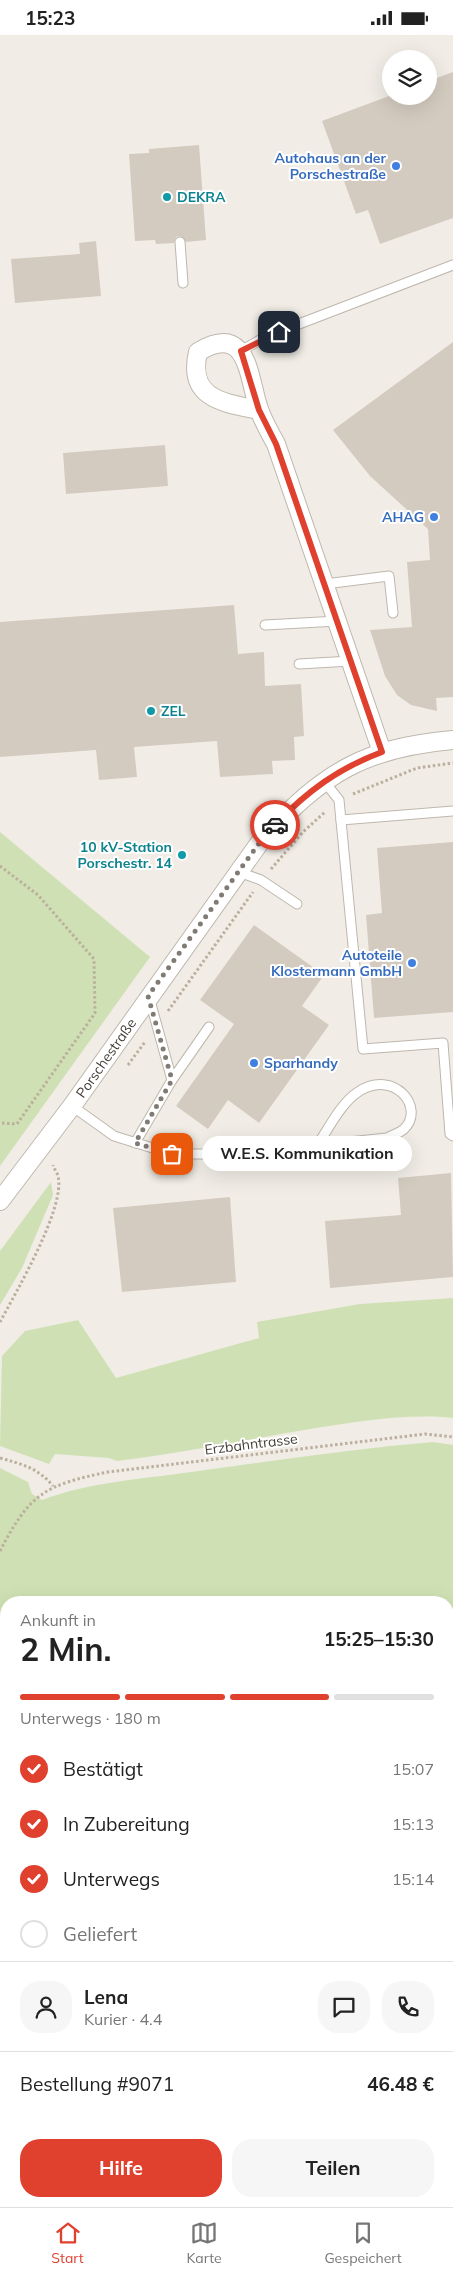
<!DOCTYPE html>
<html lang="de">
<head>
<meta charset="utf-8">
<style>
	body { margin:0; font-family:Mulish,sans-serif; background:#f6f6f6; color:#222; height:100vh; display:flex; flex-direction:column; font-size:19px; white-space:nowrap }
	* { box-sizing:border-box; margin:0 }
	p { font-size:16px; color:#767676 }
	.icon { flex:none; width:28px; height:28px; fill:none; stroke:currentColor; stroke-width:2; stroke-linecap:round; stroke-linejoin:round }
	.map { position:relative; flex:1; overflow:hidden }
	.details { position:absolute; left:0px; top:1561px; width:454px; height:611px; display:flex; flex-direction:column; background:#fff; border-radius:20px 20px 0 0; box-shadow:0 5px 20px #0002 }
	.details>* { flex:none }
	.fabs { position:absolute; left:382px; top:15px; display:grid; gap:10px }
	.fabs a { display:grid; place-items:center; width:55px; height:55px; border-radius:50%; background:#fff; box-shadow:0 5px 20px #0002; font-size:25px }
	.pin { position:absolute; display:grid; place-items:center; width:42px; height:42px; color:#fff; margin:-21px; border-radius:10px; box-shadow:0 2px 8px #0006 }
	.courier { position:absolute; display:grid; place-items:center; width:50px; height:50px; margin:-25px; border:4px solid #e0402e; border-radius:50%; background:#fff; color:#222; box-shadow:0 1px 6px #0007 }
	.bubble { position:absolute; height:35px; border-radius:18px; background:#fff; box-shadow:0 5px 20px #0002; font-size:16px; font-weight:700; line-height:35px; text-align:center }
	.overview em { font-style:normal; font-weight:700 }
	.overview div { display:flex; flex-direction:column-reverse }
	.overview { display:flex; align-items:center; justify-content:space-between; height:85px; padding:0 20px }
	h1 { font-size:32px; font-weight:700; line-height:38px }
	.bar { display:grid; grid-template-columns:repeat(4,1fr); gap:8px 5px; align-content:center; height:60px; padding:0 20px }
	.bar i { height:6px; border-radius:4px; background:#e0e0e0 }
	.bar .on { background:#e0402e }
	.bar p { grid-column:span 4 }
	.line { display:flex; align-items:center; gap:12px; padding:0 20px; border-top:1px solid #e0e0e0 }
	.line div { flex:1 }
	.round { display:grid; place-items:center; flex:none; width:52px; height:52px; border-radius:20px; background:#f6f6f6 }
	ol { padding:0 20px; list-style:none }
	li { display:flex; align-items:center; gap:15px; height:55px }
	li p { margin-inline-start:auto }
	li .icon { padding:5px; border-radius:50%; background:#e0402e; color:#fff; stroke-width:4 }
	li:last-child { color:#767676 }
	li i { width:28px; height:28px; border:2px solid #e0e0e0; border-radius:50% }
	.action { display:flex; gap:10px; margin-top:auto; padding:10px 20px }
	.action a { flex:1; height:58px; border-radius:20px; background:#e0402e; color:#fff; font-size:20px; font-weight:700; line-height:58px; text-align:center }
	.action a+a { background:#f6f6f6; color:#222 }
	.status { display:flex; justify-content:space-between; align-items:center; height:35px; padding:0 25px; background:#fff; direction:ltr }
	.status svg { height:14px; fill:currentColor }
	.tabs { display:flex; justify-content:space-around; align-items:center; height:70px; border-top:1px solid #e0e0e0; background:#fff; font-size:14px; color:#767676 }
	.tabs a { display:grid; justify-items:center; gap:2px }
	.tabs .on { color:#e0402e }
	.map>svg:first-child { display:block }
</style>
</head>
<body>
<div class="status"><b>15:23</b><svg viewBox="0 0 49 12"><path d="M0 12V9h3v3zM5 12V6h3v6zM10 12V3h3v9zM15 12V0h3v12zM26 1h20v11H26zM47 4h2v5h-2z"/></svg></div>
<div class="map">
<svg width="453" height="2172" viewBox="0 0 453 2172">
	<rect width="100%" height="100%" fill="#f1ede6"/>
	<g fill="#cfe1b4">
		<polygon points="0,797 150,922 0,1131"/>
		<polygon points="51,1147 53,1160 22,1233 0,1270 0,1216"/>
		<path d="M 453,1263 L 453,1383 C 408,1378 361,1386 316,1393 C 250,1404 184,1418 117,1426 L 109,1423 L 55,1419 L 49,1429 L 0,1411 L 2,1321 L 25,1296 L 78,1285 L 116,1343 L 259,1303 L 257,1287 L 360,1269 Z"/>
		<path d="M 433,1407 L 453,1410 L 453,1626 L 448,1627 L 448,1568 L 6,1568 L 6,1680 L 0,1681 L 0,1433 L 28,1447 L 32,1459 L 42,1465 C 89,1447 142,1444 191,1437 C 272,1426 352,1414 433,1407 Z"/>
		<polygon points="453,1672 453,2172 224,2172 219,2166 448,2166 448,1673"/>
		<polygon points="6,1720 6,2027 0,2020 0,1721"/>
	</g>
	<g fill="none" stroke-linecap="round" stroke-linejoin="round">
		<g stroke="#a9d1e7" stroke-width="7">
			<polyline points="0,1840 6,1847"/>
			<polyline points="448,2156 453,2160"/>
		</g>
	</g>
	<g fill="#d4cbc0">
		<polygon points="453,37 453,183 380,209 368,175 356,179 322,86 389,61 429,61 429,46"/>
		<polygon points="199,110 206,205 186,207 180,201 176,202 174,208 156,209 155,205 135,206 129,119 149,118 149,114"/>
		<polygon points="96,206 101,261 15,268 11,224 80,219 79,208"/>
		<polygon points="453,307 453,662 436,663 437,676 411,670 397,660 385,641 370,595 412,592 407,527 430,525 428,494 370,441 333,395"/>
		<polygon points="165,410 168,451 66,459 63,418"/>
		<polygon points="234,570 238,619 264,617 265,651 301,649 304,701 294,702 295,725 272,726 273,739 220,742 217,706 134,712 137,742 99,745 96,715 0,722 0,587"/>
		<polygon points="453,807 453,977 374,983 366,880 382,878 377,813"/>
		<polygon points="254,890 324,940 302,971 329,990 259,1088 228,1065 208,1094 176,1071 234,989 200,965"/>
		<polygon points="451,1138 453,1242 330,1253 325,1186 401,1180 398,1143"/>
		<polygon points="230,1162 236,1247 122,1257 113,1173"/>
	</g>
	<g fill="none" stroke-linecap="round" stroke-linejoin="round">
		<g stroke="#beb7ad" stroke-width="11">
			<g id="service">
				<polyline points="180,207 183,248"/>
				<polyline points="241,316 265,302 453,230"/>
				<polyline points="325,549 389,541 393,578"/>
				<polyline points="265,590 338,586"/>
				<polyline points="299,629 351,626"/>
				<polyline points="324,746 339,765 363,1014 443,1008 450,1099 453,1101"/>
				<polyline points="341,785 453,776"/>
				<polyline points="239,837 261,845 297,869"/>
				<polyline points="149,962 172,1045 209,992"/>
				<path d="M 72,1071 L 114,1101 L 172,1119 L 232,1119 L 387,1103 C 392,1100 400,1098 404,1094 C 426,1073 394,1033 358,1057 C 341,1068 329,1093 318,1109"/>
				<polyline points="135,1108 172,1045"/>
				<polyline points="0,1774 6,1774"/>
			</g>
		</g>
		<g stroke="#beb7ad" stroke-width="20">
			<g id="minor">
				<path d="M 259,375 C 224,368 187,364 198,317 C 249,286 248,343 259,374 C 263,386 270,398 276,409 L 382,717"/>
				<path d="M 0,1166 L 72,1071 L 263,803 C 324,738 363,713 453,705"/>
				<polyline points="0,2039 6,2046"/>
				<polyline points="101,2166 106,2172"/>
			</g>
		</g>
		<g stroke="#bbaf9d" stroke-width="3" stroke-dasharray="2.5 2.5" stroke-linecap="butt">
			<polyline points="353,759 417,733 453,728"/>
			<polyline points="0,831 38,860 94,924 95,978 17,1089 0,1088"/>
			<polyline points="271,834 303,797 325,777"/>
			<polyline points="168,976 253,857"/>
			<polyline points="128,1030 145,1007"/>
			<path d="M 0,1287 C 16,1257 66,1172 58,1141 C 57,1137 54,1134 53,1130"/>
			<path d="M 0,1423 C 22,1429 38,1433 53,1451"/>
			<path d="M 0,1516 C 30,1458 45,1450 108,1437 L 425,1399 L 453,1402"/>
			<polyline points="448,1712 453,1712"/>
			<polyline points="448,1904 453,1902"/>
			<polyline points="0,1912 6,1916"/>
			<polyline points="448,1939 453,1944"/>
			<polyline points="332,2166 339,2172"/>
		</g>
		<use href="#service" stroke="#fff" stroke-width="9"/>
		<use href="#minor" stroke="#fff" stroke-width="18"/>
		<g stroke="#959595" stroke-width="5.5">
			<g id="rail">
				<polyline points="448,1640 453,1639"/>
				<polyline points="448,1654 453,1653"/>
				<polyline points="0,1693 6,1692"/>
				<polyline points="0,1708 6,1707"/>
			</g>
		</g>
		<use href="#rail" stroke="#fff" stroke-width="4" stroke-dasharray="11" stroke-linecap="butt"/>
	</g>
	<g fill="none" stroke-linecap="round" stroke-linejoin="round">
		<polyline stroke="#807b74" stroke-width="5" stroke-dasharray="0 9" points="172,1119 135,1108 172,1045 148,961 263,803 275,790"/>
		<path stroke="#e0402e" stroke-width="6" d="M 275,790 C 307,756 339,733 382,717 L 276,409 L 259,375 L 241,316 L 279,297"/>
	</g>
	<g fill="#3f7fe0" stroke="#fff" stroke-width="2">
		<circle cx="396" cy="131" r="5"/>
		<circle cx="434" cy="482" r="5"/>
		<circle cx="412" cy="928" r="5"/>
		<circle cx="254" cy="1028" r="5"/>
	</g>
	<g fill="#0f9aa8" stroke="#fff" stroke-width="2">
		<circle cx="167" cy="162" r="5"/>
		<circle cx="151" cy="676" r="5"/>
		<circle cx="182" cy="820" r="5"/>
	</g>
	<g text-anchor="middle" stroke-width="4" stroke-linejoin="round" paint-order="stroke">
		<g font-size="14" font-weight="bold" fill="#366cbe" stroke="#fff" text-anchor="end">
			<text x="386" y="128">Autohaus an der<tspan x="386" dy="16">Porschestraße</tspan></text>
			<text x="424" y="487">AHAG</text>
			<text x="402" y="925">Autoteile<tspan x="402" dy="16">Klostermann GmbH</tspan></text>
			<text x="264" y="1033" text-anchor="start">Sparhandy</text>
		</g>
		<g font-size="14" font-weight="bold" fill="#0d838f" stroke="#fff" text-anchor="start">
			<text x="177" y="167">DEKRA</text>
			<text x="161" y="681">ZEL</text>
			<text x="172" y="817" text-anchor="end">10 kV-Station<tspan x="172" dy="16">Porschestr. 14</tspan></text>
		</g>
		<g font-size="14" fill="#433d36" stroke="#fff">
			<text transform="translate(106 1023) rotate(-55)" y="5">Porschestraße</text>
			<text transform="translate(251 1409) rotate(-7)" y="5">Erzbahntrasse</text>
		</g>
	</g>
</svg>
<div class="fabs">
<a><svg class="icon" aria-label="layers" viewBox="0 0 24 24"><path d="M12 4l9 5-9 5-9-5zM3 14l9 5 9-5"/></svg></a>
</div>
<div class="pin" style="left:172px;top:1119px;background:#ea580c"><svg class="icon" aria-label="bag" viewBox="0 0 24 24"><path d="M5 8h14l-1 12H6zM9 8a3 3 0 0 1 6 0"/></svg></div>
<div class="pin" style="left:279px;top:297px;background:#1f2937"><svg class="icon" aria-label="home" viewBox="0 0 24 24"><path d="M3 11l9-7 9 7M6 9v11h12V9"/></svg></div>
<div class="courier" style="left:275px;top:790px"><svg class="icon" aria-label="car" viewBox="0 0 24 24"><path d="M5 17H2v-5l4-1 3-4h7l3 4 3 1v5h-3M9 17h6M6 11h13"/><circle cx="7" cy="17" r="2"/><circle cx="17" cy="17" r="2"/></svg></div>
<div class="bubble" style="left:202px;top:1101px;width:210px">W.E.S. Kommunikation</div>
<section class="details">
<div class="overview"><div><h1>2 Min.</h1><p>Ankunft in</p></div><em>15:25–15:30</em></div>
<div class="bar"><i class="on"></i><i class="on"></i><i class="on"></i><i></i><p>Unterwegs · 180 m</p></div>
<ol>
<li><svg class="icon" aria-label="check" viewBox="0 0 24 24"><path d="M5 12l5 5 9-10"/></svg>Bestätigt<p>15:07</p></li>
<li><svg class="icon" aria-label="check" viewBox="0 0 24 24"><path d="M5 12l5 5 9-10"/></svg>In Zubereitung<p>15:13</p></li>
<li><svg class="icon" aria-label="check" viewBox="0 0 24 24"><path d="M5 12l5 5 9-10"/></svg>Unterwegs<p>15:14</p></li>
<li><i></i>Geliefert</li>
</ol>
<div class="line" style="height:90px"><a class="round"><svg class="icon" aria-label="person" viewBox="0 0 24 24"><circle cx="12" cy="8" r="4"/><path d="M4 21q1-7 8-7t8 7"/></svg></a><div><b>Lena</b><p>Kurier · 4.4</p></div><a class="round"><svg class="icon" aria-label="chat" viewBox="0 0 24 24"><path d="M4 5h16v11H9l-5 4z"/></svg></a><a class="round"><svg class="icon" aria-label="phone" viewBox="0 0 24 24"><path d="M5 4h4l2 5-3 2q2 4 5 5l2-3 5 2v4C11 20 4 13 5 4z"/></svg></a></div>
<div class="line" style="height:65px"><div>Bestellung #9071</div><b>46.48 €</b></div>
<div class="action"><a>Hilfe</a><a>Teilen</a></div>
</section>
</div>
<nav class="tabs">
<a class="on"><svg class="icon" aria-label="home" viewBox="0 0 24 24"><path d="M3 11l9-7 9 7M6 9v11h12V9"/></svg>Start</a>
<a><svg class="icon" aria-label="map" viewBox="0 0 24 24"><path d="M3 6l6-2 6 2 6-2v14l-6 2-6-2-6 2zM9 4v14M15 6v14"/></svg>Karte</a>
<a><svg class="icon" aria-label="saved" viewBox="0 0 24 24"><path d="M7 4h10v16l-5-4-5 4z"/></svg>Gespeichert</a>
</nav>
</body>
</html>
